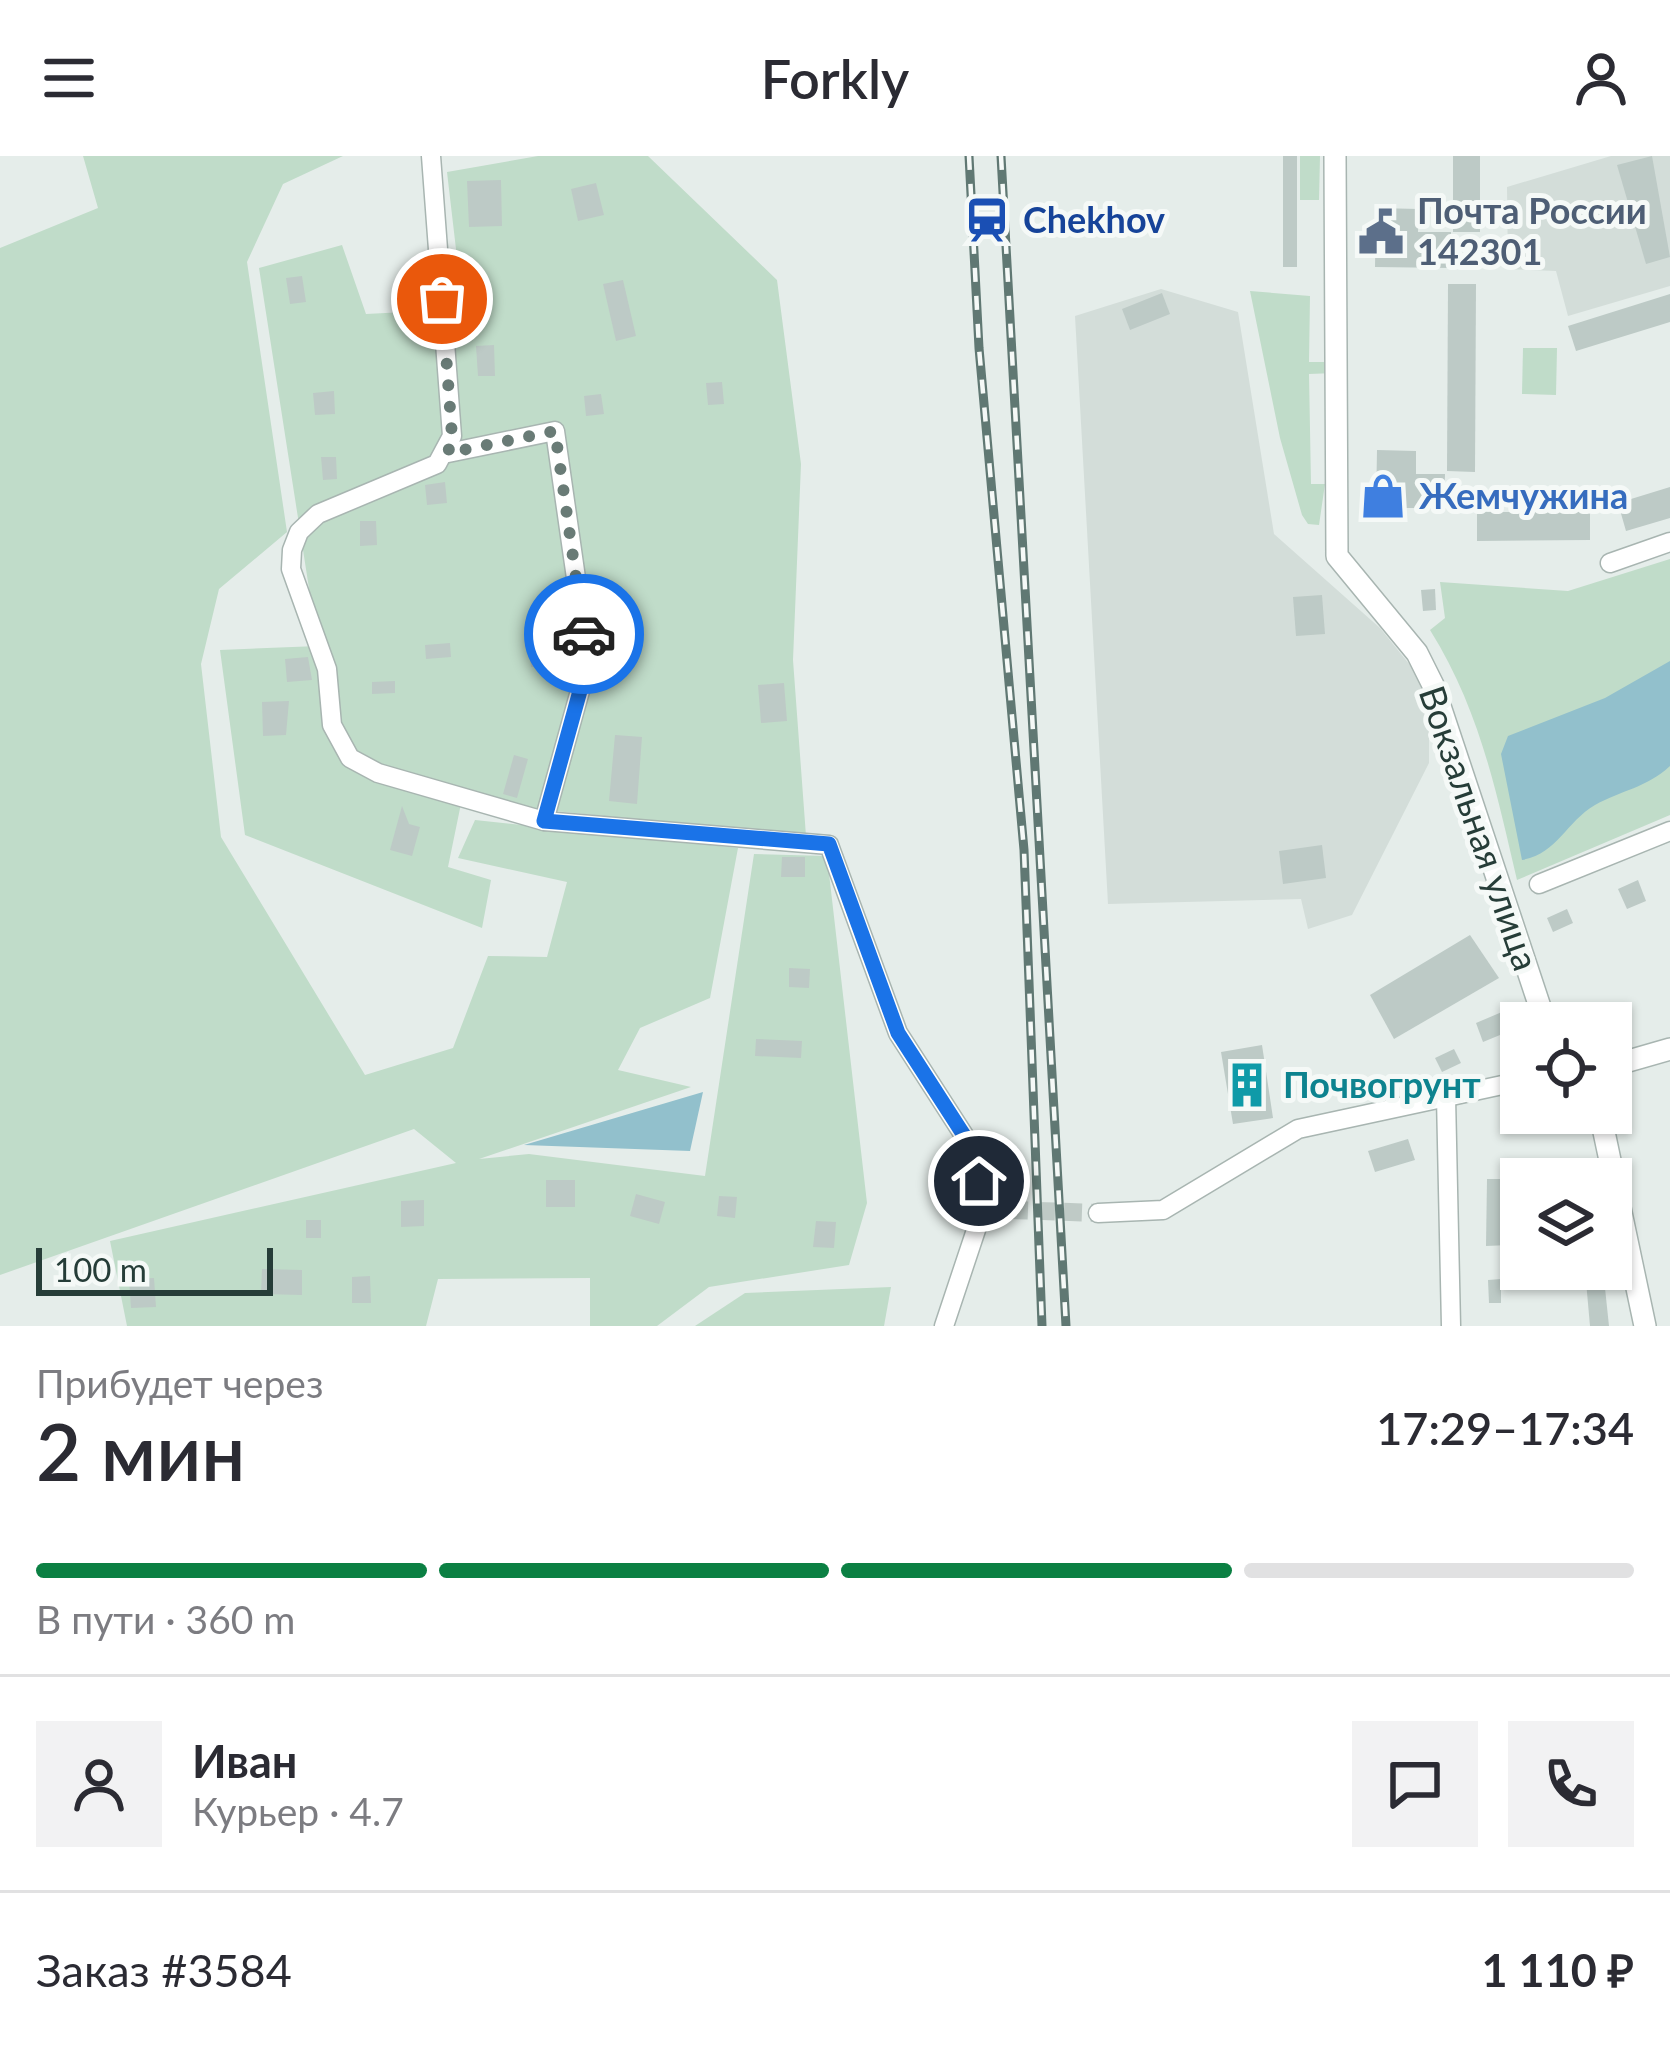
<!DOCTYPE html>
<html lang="ru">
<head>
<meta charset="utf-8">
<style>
	body { margin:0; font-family:Lato,sans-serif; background:#f2f2f3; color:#2b2b33; height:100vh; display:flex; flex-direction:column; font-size:45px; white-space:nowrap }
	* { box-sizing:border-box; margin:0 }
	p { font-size:39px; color:#7c7c81 }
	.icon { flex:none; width:66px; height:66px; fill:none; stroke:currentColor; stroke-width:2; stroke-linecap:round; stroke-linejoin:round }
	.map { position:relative; height:1170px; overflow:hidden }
	.panel { display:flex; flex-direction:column; background:#fff; flex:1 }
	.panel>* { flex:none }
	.fabs { position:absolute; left:1500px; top:846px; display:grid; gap:24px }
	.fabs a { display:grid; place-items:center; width:132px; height:132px; border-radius:0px; background:#fff; box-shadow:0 3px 9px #0004; font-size:60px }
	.scale { position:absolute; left:36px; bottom:30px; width:237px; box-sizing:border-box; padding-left:12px; border:6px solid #263d38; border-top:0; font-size:33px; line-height:42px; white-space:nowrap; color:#263d38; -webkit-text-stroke:9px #f5f9f7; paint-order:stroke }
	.pin { position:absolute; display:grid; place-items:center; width:102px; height:102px; color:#fff; margin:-51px; border:6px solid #fff; border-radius:50%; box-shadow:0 3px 12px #0007 }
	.courier { position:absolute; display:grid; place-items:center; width:120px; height:120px; margin:-60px; border:9px solid #1a73e8; border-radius:50%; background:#fff; color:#222; box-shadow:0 3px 15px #0007 }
	.overview em { font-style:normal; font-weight:600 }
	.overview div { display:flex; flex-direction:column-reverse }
	.overview { display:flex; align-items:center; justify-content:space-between; height:204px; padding:0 36px }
	h1 { font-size:78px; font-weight:600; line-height:90px }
	.bar { display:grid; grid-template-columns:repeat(4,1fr); gap:18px 12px; align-content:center; height:144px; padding:0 36px }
	.bar i { height:15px; border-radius:9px; background:#e1e1e2 }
	.bar .selected { background:#0b8043 }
	.bar p { grid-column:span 4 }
	.line { display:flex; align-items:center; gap:30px; padding:0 36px; border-top:3px solid #e1e1e2 }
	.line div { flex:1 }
	.round { display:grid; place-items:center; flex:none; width:126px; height:126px; border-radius:0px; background:#f2f2f3 }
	header { display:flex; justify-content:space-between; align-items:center; height:156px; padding:0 36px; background:#fff; font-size:54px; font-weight:600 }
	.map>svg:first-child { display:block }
</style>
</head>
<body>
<header><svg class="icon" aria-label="menu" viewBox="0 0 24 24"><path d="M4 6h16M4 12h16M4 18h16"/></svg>Forkly<svg class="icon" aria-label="person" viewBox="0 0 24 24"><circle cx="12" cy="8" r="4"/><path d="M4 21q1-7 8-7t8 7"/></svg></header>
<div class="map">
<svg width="1670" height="1170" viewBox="0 0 1670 1170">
	<rect width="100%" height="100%" fill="#e5edea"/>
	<g fill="#d3ddd9">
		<polygon points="1611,0 1670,0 1670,130 1568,160 1556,115 1508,113 1507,31"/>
		<polygon points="1161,133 1238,156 1274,378 1380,472 1418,519 1429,554 1429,607 1352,759 1308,773 1301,743 1108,748 1075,160"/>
	</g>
	<g fill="#c0dcc9">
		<polygon points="83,0 343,0 283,28 247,106 287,376 219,433 201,508 221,681 365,919 453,892 488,800 547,801 567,726 458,702 475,664 738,692 710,842 640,872 618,914 691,931 479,1003 529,998 705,1020 754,698 827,700 867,1047 849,1109 709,1131 657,1170 590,1170 590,1122 438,1123 426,1170 127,1170 110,1085 456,1007 414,973 0,1119 0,92 98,52"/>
		<polygon points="538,0 648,0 777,124 801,308 793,504 806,680 534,653 464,633 448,711 491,724 482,772 245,679 220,494 318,490 259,112 342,89 366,158 463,153 447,16"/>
		<polygon points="1300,0 1320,0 1319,44 1300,44"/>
		<polygon points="1250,135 1310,140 1309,206 1335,206 1335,217 1309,218 1311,328 1325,328 1319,369 1308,368 1302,359 1280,282"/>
		<polygon points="1523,192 1557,192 1556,239 1522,238"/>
		<path d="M 1670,403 L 1670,659 L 1517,724 C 1496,634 1479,552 1430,474 L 1445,462 L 1440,426 L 1568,435 Z"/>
		<polygon points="891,1131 884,1170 695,1170 745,1137"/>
	</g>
	<g fill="#92c0cc">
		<path d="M 1670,505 L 1670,610 C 1646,632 1622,634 1595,649 C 1566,666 1557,698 1522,704 L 1501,598 L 1508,580 L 1605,542 Z"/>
		<polygon points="703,936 690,995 524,989"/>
	</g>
	<g fill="#bdcac6">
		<rect x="1283" y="0" width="14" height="111"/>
		<rect x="1453" y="0" width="27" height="76"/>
		<polygon points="1652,0 1670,101 1646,108 1617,9"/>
		<polygon points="501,24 502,70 469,71 467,25"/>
		<polygon points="596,27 604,59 578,65 571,33"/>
		<polygon points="1376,52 1419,53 1418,76 1451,76 1451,112 1375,111"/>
		<polygon points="302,120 306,146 290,148 286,122"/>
		<polygon points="623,124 636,180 616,185 603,128"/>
		<polygon points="1448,128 1476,128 1475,316 1447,315"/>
		<polygon points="487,130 488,148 465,149 464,131"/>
		<polygon points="1162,137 1170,158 1130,174 1122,153"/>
		<polygon points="1670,138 1670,166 1576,195 1568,170"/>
		<polygon points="494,189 495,220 478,220 476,190"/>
		<polygon points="722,226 724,248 708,249 706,227"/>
		<polygon points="334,235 335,258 315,259 313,237"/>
		<polygon points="601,238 604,258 586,260 584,240"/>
		<polygon points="1377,294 1416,295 1416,318 1445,318 1444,352 1376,352"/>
		<polygon points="321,301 336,301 337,323 323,324"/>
		<polygon points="445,326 447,347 427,349 425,329"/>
		<polygon points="1670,331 1670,362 1626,375 1618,347"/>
		<polygon points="1477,356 1590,356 1590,384 1477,385"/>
		<polygon points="360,365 376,365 377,389 360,390"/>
		<polygon points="1435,433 1436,454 1423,455 1421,434"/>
		<polygon points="1322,439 1325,478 1296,480 1293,441"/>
		<polygon points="554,479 557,508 531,511 529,485"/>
		<polygon points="450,487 451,501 426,503 425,489"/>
		<polygon points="308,501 312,524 287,526 285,503"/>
		<polygon points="395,525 395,537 372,538 372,526"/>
		<polygon points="784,527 787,565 761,567 758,529"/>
		<polygon points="289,545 286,579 263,580 262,546"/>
		<polygon points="615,579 642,581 637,648 609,645"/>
		<polygon points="514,599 528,603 517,642 503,638"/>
		<polygon points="402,650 409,668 420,671 412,700 390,694"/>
		<polygon points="1322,689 1326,722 1283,728 1279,695"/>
		<polygon points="782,701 805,701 805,721 781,721"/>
		<polygon points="1638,724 1646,745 1627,753 1618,733"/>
		<polygon points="1567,753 1573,767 1553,776 1547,762"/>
		<polygon points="1470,779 1499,822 1394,883 1370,839"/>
		<polygon points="789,812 810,813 809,832 789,831"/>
		<polygon points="1509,853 1517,872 1483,886 1476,867"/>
		<polygon points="756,883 802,885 801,902 755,900"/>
		<polygon points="1262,889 1273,962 1233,968 1221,896"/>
		<polygon points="1454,893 1461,907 1442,916 1435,902"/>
		<polygon points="1533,957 1578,957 1579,964 1535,971"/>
		<polygon points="1408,983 1415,1004 1375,1016 1368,995"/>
		<polygon points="1487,1023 1503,1023 1509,1089 1486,1090"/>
		<rect x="546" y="1024" width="29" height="27"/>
		<polygon points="636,1038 665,1046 659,1068 630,1060"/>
		<polygon points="719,1040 737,1041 735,1062 717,1060"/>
		<polygon points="424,1044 424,1070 401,1071 401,1045"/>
		<rect x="306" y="1064" width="15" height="18"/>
		<polygon points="816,1065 836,1066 834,1092 813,1091"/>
		<polygon points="262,1113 302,1114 302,1139 261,1138"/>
		<polygon points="1603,1113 1609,1170 1590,1170 1585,1114"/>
		<polygon points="370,1120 371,1147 352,1147 352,1121"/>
		<polygon points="154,1122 156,1151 131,1152 129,1123"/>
		<polygon points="1501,1123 1501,1147 1489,1147 1488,1124"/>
	</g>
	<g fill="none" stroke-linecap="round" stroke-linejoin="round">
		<polyline stroke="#bfcac6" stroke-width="18" stroke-dasharray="18 9" stroke-linecap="butt" points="983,1053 1098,1057"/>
		<g stroke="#a8b5b1" stroke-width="21">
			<g id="minor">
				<polyline points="431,0 452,280 437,308 318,358 299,376 292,394 291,413 327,513 332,569 350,602 378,617 544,665 829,689 898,877 976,998 983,1053 944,1170"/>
				<polyline points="448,297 555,275 588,506 544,665"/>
				<polyline points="1610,407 1670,386"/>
				<polyline points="1539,728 1670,675"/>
				<polyline points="1446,941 1451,1170"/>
				<polyline points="1098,1057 1163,1054 1298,973 1521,925"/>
			</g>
		</g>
		<g stroke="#a8b5b1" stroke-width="24">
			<g id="tertiary">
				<polyline points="1335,0 1337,400 1417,497 1433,529 1542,857 1550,867"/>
				<polyline points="1611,910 1670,893"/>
				<polyline points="1600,957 1645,1170"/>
			</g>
		</g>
		<use href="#minor" stroke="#fff" stroke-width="18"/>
		<use href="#tertiary" stroke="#fff" stroke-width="21"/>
		<g stroke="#607873" stroke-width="9">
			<g id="rail">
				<polyline points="969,0 979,192 1024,694 1042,1170"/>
				<polyline points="1001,0 1066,1170"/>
			</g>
		</g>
		<use href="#rail" stroke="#f5f9f7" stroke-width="4.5" stroke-dasharray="14" stroke-linecap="butt"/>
	</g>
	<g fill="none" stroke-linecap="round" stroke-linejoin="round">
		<polyline stroke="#697b76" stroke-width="12" stroke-dasharray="0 21.6" points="442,143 452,280 448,297 555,275 584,478"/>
		<polyline stroke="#1a73e8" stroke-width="15" points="584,478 588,506 544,665 829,688 898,877 976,998 979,1025"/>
	</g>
	<defs>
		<g id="station-bare" transform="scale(3.6)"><path d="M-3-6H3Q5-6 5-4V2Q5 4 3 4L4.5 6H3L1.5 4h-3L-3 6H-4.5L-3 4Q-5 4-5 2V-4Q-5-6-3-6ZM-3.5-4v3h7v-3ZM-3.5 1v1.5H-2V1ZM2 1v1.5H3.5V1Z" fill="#1a4fb4" stroke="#f5f9f7" stroke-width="2.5" paint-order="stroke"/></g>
		<g id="civic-bare" transform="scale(3.6)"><path d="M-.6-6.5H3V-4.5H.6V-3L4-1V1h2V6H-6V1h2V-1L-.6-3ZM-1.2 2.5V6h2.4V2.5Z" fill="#5c6f8a" stroke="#f5f9f7" stroke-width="2.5" paint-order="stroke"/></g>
		<g id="shop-bare" transform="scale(3.6)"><path d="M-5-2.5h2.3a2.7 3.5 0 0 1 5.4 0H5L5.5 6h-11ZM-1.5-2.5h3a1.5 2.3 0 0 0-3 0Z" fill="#3f7fe0" stroke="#f5f9f7" stroke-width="2.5" paint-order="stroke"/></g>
		<g id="building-bare" transform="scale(3.6)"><path d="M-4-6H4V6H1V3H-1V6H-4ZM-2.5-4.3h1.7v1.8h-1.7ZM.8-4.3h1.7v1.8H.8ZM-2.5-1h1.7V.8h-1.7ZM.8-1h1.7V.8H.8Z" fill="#0f9aa8" stroke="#f5f9f7" stroke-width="2.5" paint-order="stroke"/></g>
	</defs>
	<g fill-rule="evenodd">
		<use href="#station-bare" x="987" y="64"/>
		<use href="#civic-bare" x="1381" y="76"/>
		<use href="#shop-bare" x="1383" y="340"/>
		<use href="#building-bare" x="1247" y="929"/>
	</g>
	<g text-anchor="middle" stroke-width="10" stroke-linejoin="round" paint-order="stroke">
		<g font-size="36" font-weight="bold" fill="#4e5e75" stroke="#f5f9f7" text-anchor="start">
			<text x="1417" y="68">Почта России<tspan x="1417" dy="41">142301</tspan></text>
		</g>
		<g font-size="36" font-weight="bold" fill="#164399" stroke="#f5f9f7" text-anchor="start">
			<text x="1023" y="77">Chekhov</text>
		</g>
		<g font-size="36" font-weight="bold" fill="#366cbe" stroke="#f5f9f7" text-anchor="start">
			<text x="1419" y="353">Жемчужина</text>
		</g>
		<g font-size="36" fill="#263d38" stroke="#f5f9f7">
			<text transform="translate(1479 672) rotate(71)" y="13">Вокзальная улица</text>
		</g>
		<g font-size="36" font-weight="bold" fill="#0d838f" stroke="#f5f9f7" text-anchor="start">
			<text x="1283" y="942">Почвогрунт</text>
		</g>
	</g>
</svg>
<div class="fabs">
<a><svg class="icon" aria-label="locate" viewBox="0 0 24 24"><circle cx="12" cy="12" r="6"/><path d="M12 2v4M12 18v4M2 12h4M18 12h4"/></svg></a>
<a><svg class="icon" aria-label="layers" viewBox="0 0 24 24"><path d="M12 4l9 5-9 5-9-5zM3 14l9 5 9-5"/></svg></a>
</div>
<div class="scale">100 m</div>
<div class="pin" style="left:442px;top:143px;background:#ea580c"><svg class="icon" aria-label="bag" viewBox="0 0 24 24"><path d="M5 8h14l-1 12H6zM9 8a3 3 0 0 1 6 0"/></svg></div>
<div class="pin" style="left:979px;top:1025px;background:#1f2937"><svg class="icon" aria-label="home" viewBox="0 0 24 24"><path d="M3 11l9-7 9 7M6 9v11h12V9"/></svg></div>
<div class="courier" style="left:584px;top:478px"><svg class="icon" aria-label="car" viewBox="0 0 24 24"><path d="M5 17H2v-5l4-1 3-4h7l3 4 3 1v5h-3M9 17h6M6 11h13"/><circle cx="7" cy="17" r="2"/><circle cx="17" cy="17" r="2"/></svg></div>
</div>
<section class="panel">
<div class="overview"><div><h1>2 мин</h1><p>Прибудет через</p></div><em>17:29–17:34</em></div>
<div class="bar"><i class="selected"></i><i class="selected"></i><i class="selected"></i><i></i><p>В пути · 360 m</p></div>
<div class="line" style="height:216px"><a class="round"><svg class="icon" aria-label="person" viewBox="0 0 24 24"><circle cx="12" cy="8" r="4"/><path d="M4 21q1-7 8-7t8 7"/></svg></a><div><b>Иван</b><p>Курьер · 4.7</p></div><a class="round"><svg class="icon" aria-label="chat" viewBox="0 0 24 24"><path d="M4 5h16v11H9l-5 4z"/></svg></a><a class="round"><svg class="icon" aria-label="phone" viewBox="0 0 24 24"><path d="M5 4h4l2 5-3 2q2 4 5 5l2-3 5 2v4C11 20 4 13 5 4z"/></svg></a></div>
<div class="line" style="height:156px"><div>Заказ #3584</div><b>1 110 ₽</b></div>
</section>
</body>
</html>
